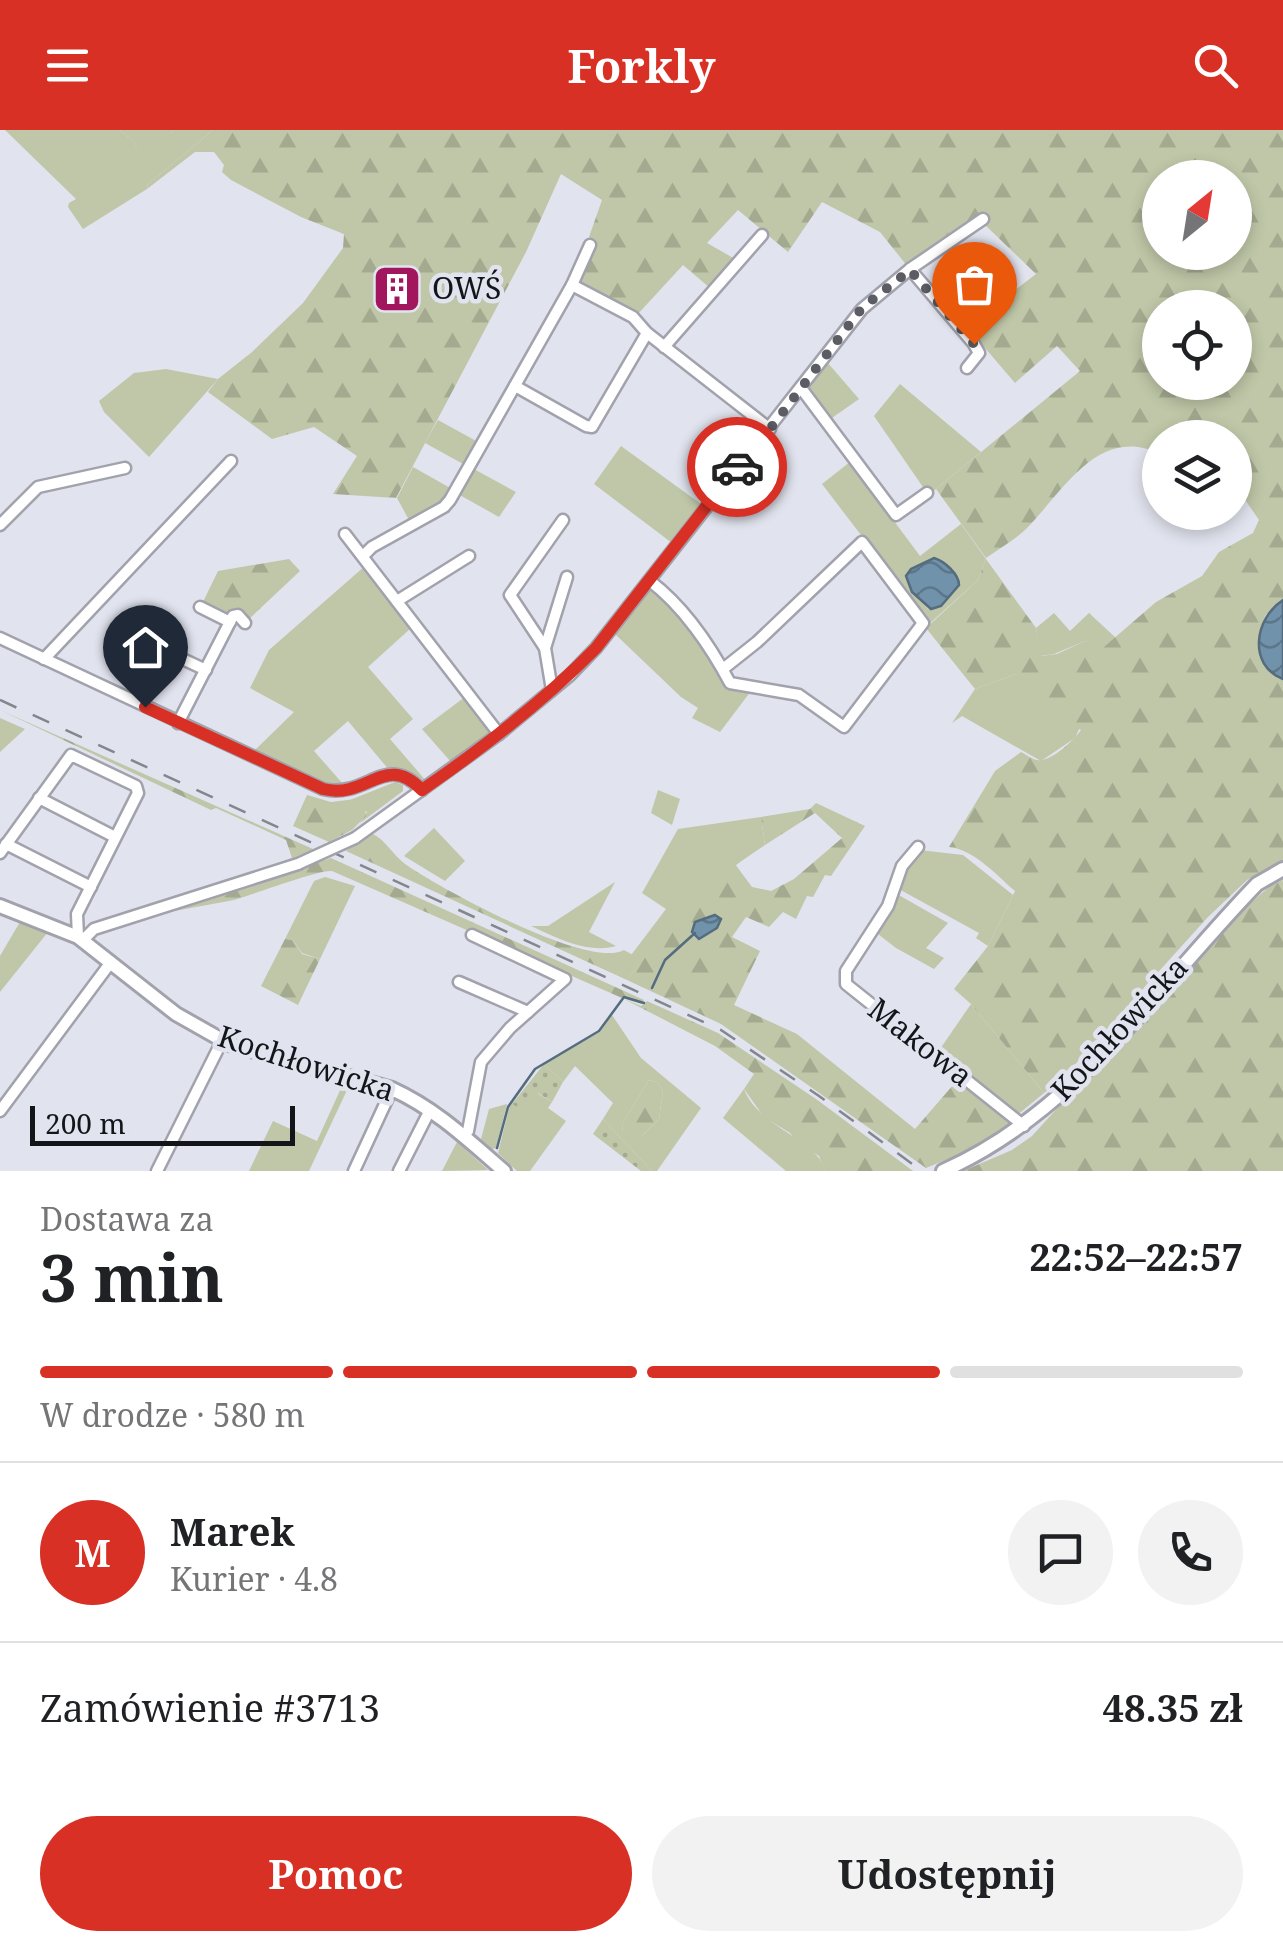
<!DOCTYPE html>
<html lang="pl">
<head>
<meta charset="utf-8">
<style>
	body { margin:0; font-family:"Noto Serif",serif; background:#f2f2f2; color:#202124; height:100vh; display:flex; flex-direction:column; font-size:38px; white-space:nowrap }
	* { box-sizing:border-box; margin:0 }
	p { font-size:32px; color:#757577 }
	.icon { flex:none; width:55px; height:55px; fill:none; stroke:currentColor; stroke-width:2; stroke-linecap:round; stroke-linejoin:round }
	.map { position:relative; height:1041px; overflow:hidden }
	.side { display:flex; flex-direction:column; background:#fff; flex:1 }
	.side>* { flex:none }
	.needle { width:65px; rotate:30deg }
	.buttons { position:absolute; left:1142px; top:30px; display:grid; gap:20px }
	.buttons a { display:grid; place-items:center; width:110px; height:110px; border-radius:50%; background:#fff; box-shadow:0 5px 15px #0003; font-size:50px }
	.scale { position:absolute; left:30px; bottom:25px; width:265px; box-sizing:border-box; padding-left:10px; border:5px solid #141519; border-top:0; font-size:28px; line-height:35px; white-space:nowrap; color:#141519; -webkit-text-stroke:8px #e1e3ee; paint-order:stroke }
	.pin { position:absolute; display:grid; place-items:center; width:85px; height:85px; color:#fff; margin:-102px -42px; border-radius:50% 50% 50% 0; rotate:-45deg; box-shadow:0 0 10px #0007 }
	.pin .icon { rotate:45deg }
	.courier { position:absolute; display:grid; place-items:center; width:100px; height:100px; margin:-50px; border:8px solid #d93025; border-radius:50%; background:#fff; color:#222; box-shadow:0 2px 12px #0007 }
	.head em { font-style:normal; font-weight:700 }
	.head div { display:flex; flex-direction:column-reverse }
	.head { display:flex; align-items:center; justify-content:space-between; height:170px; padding:0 40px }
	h1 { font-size:65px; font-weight:700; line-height:75px }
	.bar { display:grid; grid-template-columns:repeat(4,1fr); gap:15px 10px; align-content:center; height:120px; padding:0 40px }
	.bar i { height:12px; border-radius:8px; background:#e0e0e0 }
	.bar .current { background:#d93025 }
	.bar p { grid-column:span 4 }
	.line { display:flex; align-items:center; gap:25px; padding:0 40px; border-top:2px solid #e0e0e0 }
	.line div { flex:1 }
	.round { display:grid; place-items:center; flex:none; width:105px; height:105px; border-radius:52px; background:#f2f2f2 }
	.primary-button { display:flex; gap:20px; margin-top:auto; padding:20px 40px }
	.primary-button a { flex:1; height:115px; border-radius:60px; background:#d93025; color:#fff; font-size:40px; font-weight:700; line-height:115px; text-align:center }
	.primary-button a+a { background:#f2f2f2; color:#202124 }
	header { display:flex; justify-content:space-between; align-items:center; height:130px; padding:0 40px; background:#d93025; color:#fff; font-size:45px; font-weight:700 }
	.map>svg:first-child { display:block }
</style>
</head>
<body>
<header><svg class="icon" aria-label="menu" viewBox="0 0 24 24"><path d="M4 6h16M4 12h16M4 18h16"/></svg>Forkly<svg class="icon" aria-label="search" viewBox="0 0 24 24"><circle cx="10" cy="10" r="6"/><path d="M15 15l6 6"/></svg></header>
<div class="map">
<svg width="1283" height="1041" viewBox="0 0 1283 1041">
	<defs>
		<pattern id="forest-firs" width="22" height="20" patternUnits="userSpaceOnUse" patternTransform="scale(2.5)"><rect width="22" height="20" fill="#bfc7a8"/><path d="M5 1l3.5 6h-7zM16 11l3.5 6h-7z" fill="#a3aa90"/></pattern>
		<pattern id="garden-dots" width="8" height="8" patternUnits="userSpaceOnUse" patternTransform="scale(2.5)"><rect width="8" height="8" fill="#bfc7a8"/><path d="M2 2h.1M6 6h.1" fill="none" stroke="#a3aa90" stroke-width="1.8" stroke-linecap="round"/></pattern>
		<pattern id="water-waves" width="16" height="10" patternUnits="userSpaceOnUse" patternTransform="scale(2.5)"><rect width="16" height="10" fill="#7192ab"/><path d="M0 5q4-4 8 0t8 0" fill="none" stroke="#5c768a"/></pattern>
	</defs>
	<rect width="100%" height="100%" fill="#e1e3ee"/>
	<g fill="#bfc7a8" fill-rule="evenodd">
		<polygon points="5,0 120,0 134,12 140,25 174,0 213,0 148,54 147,59 83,99 68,77 69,73 76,69"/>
		<polygon points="827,232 859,269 829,290 807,260"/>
		<polygon points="166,239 218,249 149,327 104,282 99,271 134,243"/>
		<polygon points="900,254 981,322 931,363 925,360 874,286"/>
		<polygon points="438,290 478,312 465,335 425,313"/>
		<polygon points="621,316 701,374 672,413 594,354"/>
		<path d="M 850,332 L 920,426 L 961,394 L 986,429 L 978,450 L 929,494 L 822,354 ZM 934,428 L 947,437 L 959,455 L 941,476 L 928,479 L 912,461 Z"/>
		<polygon points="413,337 452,359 439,375 409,390 397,368"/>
		<polygon points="472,338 516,362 499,387 458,364"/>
		<polygon points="365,436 411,498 368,537 413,589 390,609 427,652 406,640 390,641 348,591 314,621 343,654 331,655 255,620 294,582 250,558 269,520"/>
		<polygon points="652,457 692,501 729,556 751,561 720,602 692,588 698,578 681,567 615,504"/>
		<polygon points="1054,483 1070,501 1089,483 1117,509 1104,518 1085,511 1054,524 1040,526 1036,498"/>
		<polygon points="1016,544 1080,597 1075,608 1041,631 962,586 952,593 975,559"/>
		<polygon points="465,567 492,602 451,632 422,599"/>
		<polygon points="0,588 25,599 0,622"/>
		<polygon points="395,652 403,655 403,661 360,693 367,682 350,670"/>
		<polygon points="658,660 680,669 672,695 651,683"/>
		<path d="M 761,687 L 765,715 C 700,757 674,790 627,850 L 616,845 L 666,779 L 642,763 L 678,699 Z"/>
		<polygon points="434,698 465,731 445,751 404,726"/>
		<polygon points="919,720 963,725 1013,765 988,816 976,808 979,803 897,758 904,739"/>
		<polygon points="325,747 355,756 320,829 302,823 293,810 285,809 314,751"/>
		<path d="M 615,752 L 589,802 L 616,816 C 587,824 557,808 531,796 L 548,796 Z"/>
		<polygon points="229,762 225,766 234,770 158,784"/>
		<polygon points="895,763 948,793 926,818 944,828 934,839 896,818 874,801"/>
		<polygon points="20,792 48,802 0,862 0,826"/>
		<polygon points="971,874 1044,963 1016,986 938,922"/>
		<path d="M 612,885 L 641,928 L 701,978 L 657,1041 L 652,1041 L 603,989 L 613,973 L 575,936 L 563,952 L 544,934 L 600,902 ZM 649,950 L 657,952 L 663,961 L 659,989 L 641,1007 L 623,1002 L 622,994 Z"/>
		<polygon points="342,956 348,958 309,1041 249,1041 273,991 317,1011"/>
		<path d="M 744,959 C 757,996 821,1012 825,1041 L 786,1041 L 723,988 Z"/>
		<polygon points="537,963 552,972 548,978 566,991 530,1041 517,1041 498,1023 509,978 512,974 526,981"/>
		<polygon points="507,974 496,1018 492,1019 481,1009 489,979"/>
		<polygon points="457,1012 488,1040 442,1041"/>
	</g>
	<g fill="url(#forest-firs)" fill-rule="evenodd">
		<polygon points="120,0 174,0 140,26 134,12"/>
		<path d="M 213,0 L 1283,0 L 1283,470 L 1265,486 L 1258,518 L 1277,548 L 1283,549 L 1283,730 L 1247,750 L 1207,788 L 1062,949 L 1044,963 L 971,874 L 954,859 L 988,816 L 1015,761 C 996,745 975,720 949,717 L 995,641 L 1021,622 C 1026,624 1031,629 1037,630 C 1050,633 1074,610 1081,600 L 1038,575 L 1016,544 L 975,559 L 926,498 L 978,450 L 986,429 L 1036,498 L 1041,526 L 1057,524 L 1085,511 L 1104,517 L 1156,472 L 1202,446 L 1219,422 L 1253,403 L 1259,390 L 1235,355 L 1235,308 L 1160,308 L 1160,324 C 1100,295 1065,358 1029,396 C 1017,409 1000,418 986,428 L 936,359 L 1080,241 L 1057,216 L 1015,253 L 967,197 L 1036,144 L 983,93 L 908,137 L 880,102 L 822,72 L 788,122 L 738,80 L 707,113 L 735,129 L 710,158 L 683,135 L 637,185 L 577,153 L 596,115 L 589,107 L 602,70 L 561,44 L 526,122 L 396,368 L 333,364 L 357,326 L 314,297 L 272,309 L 208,262 L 218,249 L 252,222 L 303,173 L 343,118 L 344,104 L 301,87 L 231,50 L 222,42 L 224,35 L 214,22 L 195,22 L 147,59 L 148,54 ZM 1160,48 L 1235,48 L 1235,122 L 1160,122 ZM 1160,178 L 1235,178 L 1235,252 L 1160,252 Z"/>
		<polygon points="289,429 300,441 249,489 236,479 229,487 202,474 218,441"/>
		<polygon points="0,580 313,719 313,720 292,728 286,710 216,678 211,680"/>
		<polygon points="307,665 331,672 356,669 365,679 366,686 352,700 329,712 293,696"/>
		<path d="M 816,673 L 865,696 L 831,746 L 825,745 L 813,767 L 807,766 L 796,789 L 783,782 L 769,797 L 746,787 L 732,807 L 760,821 L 734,875 L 797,904 L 915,999 L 960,947 L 1014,990 L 967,1021 L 926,1038 L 721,894 L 627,850 C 659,809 690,763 735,734 L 752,757 L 771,761 L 794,749 L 842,708 L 815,683 L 765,715 L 761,687 L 810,679 Z"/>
		<path d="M 371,703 C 385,709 393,725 405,734 C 439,758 589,840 624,820 L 633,825 L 616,845 L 346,721 Z"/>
		<path d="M 331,728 L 644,870 L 641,874 L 622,868 L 332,741 C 317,740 255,764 234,770 L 224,767 L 229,762 Z"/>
		<polygon points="1283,750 1283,1041 963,1041 1012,1020 1032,1006 1219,800 1269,757"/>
		<polygon points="285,809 293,810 302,824 320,829 298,875 261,856"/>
		<polygon points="624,869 641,876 647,871 718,903 816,969 913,1041 825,1041 819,1026 797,1012 790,1003 764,987 744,959 754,944 715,916"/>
		<polygon points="649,950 657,952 663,961 659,989 641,1007 628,1007 623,1002 622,994"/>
	</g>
	<g fill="url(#garden-dots)">
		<polygon points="544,934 563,952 552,972 538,963 526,982 512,974"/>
		<polygon points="603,989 652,1041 641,1041 593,1004"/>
	</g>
	<g fill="url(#water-waves)" stroke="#556c7f" stroke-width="2.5">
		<path d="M 934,428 C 944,431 959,444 959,455 L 941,476 L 931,479 L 912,462 L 906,446 L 911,439 Z"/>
		<path d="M 1283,470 L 1283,549 C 1247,535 1255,488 1283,470 Z"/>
		<polygon points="715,785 721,789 717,798 699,809 692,802 695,792"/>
	</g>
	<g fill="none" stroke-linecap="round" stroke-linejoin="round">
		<g stroke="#556c7f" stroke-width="2.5">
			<polyline points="652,858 665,830 695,803"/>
			<polyline points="497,1018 508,977 535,939 599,901 624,867 644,873"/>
		</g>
		<g stroke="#a1a2ac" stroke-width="15">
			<g id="minor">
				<polyline points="910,139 974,214 979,223 967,238"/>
				<polyline points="572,155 633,187 647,203 770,299"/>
				<polyline points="664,217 762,105"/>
				<polyline points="515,256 586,296 592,297 647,203"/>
				<polyline points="801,258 896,385 927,363"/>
				<polyline points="0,395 38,357 125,338"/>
				<polyline points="345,404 499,604"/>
				<polyline points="363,426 372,417 444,377 450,370 572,155 590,115"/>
				<path d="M 650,451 C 683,476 711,517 730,553 L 799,565 L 844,597 L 923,493 L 862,412 L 757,512 L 723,539"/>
				<polyline points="397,471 469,426"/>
				<polyline points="200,477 230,492"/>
				<path d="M 0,508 L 323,659 C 368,669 385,621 422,660"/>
				<polyline points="545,518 510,465 563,390"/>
				<polyline points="173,521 174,525 206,540"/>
				<polyline points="44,529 231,331"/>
				<polyline points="552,560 545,518 567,447"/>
				<polyline points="178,593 233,486 238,485 245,493"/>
				<polyline points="39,668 115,707"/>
				<polyline points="355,708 499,604 569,546 596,518 862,179 910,139 983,89"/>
				<polyline points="6,714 91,757"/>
				<polyline points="918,717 902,736 888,776 846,841 846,854 1024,996"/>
				<polyline points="0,723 71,625 136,656 138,663 77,784 78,807"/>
				<polyline points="83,810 94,799 298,734"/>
				<polyline points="459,852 528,882"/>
				<polyline points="0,981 111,832"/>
				<polyline points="464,1006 468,1001 481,932 510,898 565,849 472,805"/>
				<polyline points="157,1041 222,911"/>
				<polyline points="354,1041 392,959"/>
				<polyline points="399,1041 430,980"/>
			</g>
		</g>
		<g stroke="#a1a2ac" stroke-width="18">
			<g id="tertiary">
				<path d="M 0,776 L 78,807 L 176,884 L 229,914 L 392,959 C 436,979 468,1010 504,1041"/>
				<path d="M 943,1041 C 1075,983 1159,855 1257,754 L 1283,739"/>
			</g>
		</g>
		<use href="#minor" stroke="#fff" stroke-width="10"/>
		<use href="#tertiary" stroke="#fff" stroke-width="12"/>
		<polyline stroke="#84868e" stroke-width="2.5" stroke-dasharray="18 18" stroke-linecap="butt" points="0,570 721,900 819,966 922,1041"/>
		<g stroke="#a1a2ac" stroke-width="15" stroke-linecap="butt">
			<polyline id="minor-bridge" points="298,734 355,708"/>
		</g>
		<use href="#minor-bridge" stroke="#fff" stroke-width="10"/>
	</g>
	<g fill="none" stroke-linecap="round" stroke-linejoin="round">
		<polyline stroke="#5c5d64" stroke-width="10" stroke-dasharray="0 18" points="737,337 770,299 862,178 910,140 974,214"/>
		<path stroke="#d93025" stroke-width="12" d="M 145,577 L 323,659 C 368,670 385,621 422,660 C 483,618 543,572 596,518 L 737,337"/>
	</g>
	<defs>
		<g id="building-square" transform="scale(2.5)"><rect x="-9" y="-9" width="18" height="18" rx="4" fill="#a2165e" stroke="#e1e3ee"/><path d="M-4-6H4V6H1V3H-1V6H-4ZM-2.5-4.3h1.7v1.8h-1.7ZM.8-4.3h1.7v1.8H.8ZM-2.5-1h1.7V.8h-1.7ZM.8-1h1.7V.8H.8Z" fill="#fff"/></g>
	</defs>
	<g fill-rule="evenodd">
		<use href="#building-square" x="397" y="159"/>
	</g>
	<g text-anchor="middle" stroke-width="9" stroke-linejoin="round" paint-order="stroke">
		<g font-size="30" fill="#141519" stroke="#e1e3ee" text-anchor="start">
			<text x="432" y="169">OWŚ</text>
		</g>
		<g font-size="30" fill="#141519" stroke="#e1e3ee">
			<text transform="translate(1120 899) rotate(-47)" y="10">Kochłowicka</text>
			<text transform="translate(920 913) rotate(38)" y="10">Makowa</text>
			<text transform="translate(306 934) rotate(18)" y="10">Kochłowicka</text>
		</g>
	</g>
</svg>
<div class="buttons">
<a><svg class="needle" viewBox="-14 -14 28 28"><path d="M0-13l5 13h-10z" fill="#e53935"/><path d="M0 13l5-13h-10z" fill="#757577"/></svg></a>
<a><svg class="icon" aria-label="locate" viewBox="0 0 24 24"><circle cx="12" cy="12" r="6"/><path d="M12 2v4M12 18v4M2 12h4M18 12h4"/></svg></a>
<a><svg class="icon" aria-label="layers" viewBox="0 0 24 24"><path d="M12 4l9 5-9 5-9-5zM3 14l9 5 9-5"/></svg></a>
</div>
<div class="scale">200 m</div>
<div class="pin" style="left:974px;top:214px;background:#ea580c"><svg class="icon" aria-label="bag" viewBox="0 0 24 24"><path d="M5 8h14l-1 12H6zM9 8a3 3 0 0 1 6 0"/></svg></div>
<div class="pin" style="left:145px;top:577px;background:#1f2937"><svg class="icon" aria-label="home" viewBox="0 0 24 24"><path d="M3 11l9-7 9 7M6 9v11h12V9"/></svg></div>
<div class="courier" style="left:737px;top:337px"><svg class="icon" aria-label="car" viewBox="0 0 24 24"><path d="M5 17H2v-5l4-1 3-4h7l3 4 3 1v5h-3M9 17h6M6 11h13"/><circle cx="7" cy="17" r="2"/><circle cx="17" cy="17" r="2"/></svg></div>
</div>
<section class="side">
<div class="head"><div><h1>3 min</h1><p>Dostawa za</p></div><em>22:52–22:57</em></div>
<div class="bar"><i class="current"></i><i class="current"></i><i class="current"></i><i></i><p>W drodze · 580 m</p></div>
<div class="line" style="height:180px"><b class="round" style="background:#d93025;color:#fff">M</b><div><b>Marek</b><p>Kurier · 4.8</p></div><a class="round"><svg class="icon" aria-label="chat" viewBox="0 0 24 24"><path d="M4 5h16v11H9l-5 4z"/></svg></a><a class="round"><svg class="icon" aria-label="phone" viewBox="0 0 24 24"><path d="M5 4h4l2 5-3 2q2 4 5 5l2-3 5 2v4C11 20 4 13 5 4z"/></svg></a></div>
<div class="line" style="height:130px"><div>Zamówienie #3713</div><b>48.35 zł</b></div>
<div class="primary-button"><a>Pomoc</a><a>Udostępnij</a></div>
</section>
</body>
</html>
